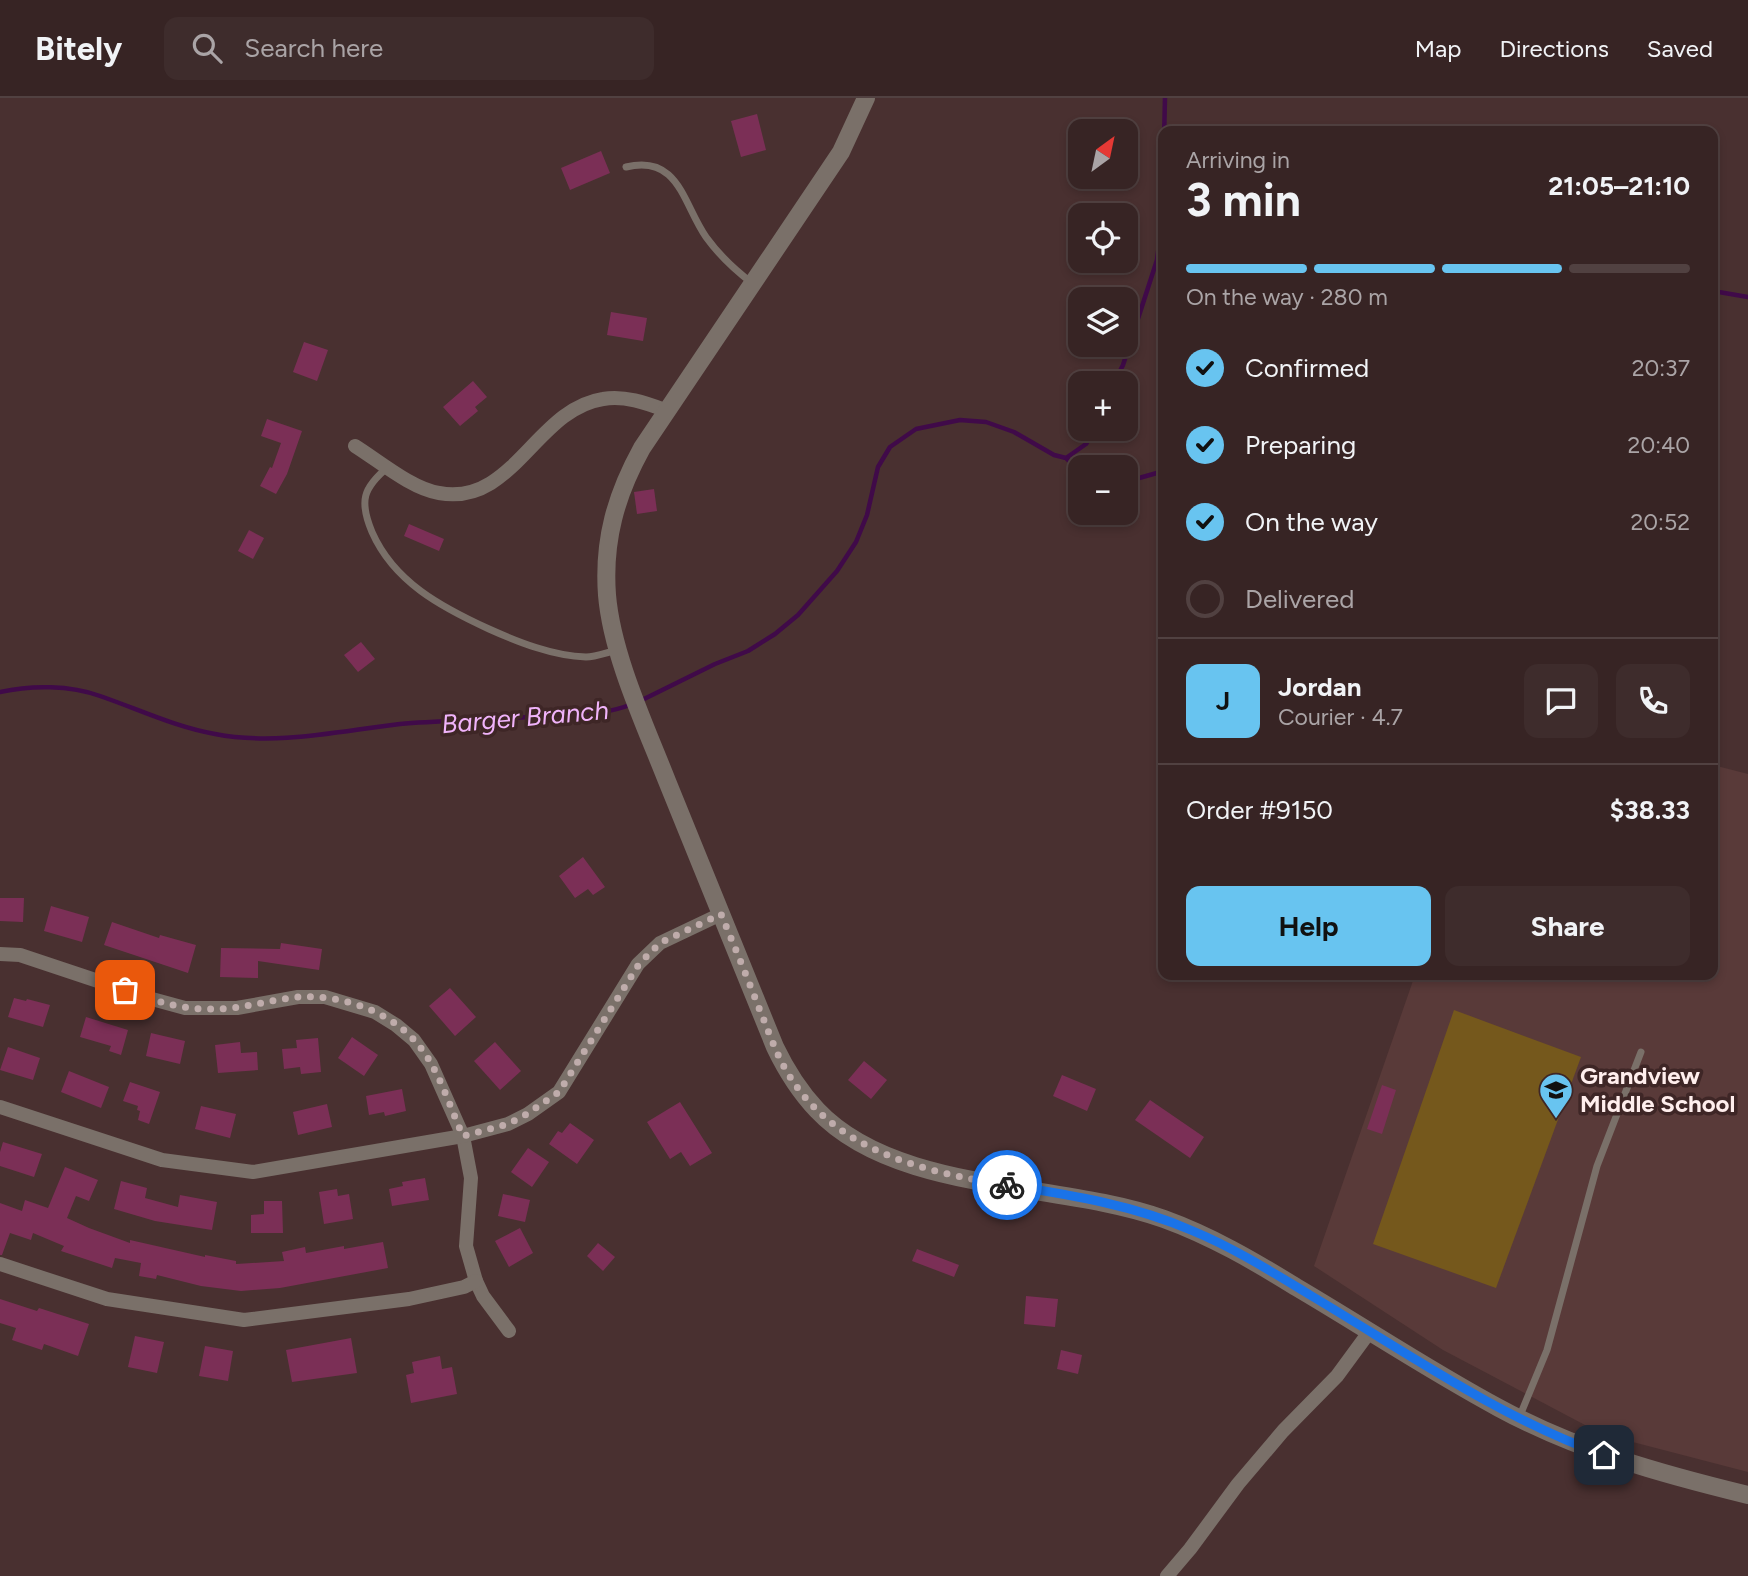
<!DOCTYPE html>
<html lang="en">
<head>
<meta charset="utf-8">
<style>
	body { margin:0; font-family:Figtree,sans-serif; background:#3e2c2c; color:#f1f3f6; height:100vh; display:flex; flex-direction:column; font-size:26px; white-space:nowrap }
	* { box-sizing:border-box; margin:0 }
	p { font-size:23px; color:#aaa4a6 }
	.icon { flex:none; width:38px; height:38px; fill:none; stroke:currentColor; stroke-width:2; stroke-linecap:round; stroke-linejoin:round }
	.map { position:relative; flex:1; overflow:hidden }
	.panel { position:absolute; left:1158px; top:28px; width:560px; height:854px; display:flex; flex-direction:column; background:#372424; border-radius:14px; box-shadow:0 4px 10px #0003,0 0 0 2px #514141 }
	.panel>* { flex:none }
	.needle { width:46px; rotate:33deg }
	.fabs { position:absolute; left:1068px; top:21px; display:grid; gap:14px }
	.fabs a { display:grid; place-items:center; width:70px; height:70px; border-radius:14px; background:#372424; box-shadow:0 4px 10px #0003,0 0 0 2px #514141; font-size:35px }
	.pin { position:absolute; display:grid; place-items:center; width:60px; height:60px; color:#fff; margin:-30px; border-radius:14px; box-shadow:0 4px 10px #0006 }
	.courier { position:absolute; display:grid; place-items:center; width:70px; height:70px; margin:-35px; border:5px solid #1a73e8; border-radius:50%; background:#fff; color:#222; box-shadow:0 2px 9px #0007 }
	.headline em { font-style:normal; font-weight:700 }
	.headline div { display:flex; flex-direction:column-reverse }
	.headline { display:flex; align-items:center; justify-content:space-between; height:119px; padding:0 28px }
	h1 { font-size:46px; font-weight:700; line-height:52px }
	.bar { display:grid; grid-template-columns:repeat(4,1fr); gap:10px 7px; align-content:center; height:84px; padding:0 28px }
	.bar i { height:9px; border-radius:5px; background:#514141 }
	.bar .current { background:#68c4f0 }
	.bar p { grid-column:span 4 }
	.line { display:flex; align-items:center; gap:18px; padding:0 28px; border-top:2px solid #514141 }
	.line div { flex:1 }
	.round { display:grid; place-items:center; flex:none; width:74px; height:74px; border-radius:14px; background:#3e2c2c }
	ol { padding:0 28px; list-style:none }
	li { display:flex; align-items:center; gap:21px; height:77px }
	li p { margin-inline-start:auto }
	li .icon { padding:7px; border-radius:50%; background:#68c4f0; color:#111; stroke-width:4 }
	li:last-child { color:#aaa4a6 }
	li i { width:38px; height:38px; border:4px solid #514141; border-radius:50% }
	.primary-button { display:flex; gap:14px; margin-top:auto; padding:14px 28px }
	.primary-button a { flex:1; height:80px; border-radius:14px; background:#68c4f0; color:#111; font-size:28px; font-weight:700; line-height:80px; text-align:center }
	.primary-button a+a { background:#3e2c2c; color:#f1f3f6 }
	header { display:flex; align-items:center; gap:42px; box-sizing:border-box; height:98px; padding:0 35px; background:#372424; border-bottom:2px solid #514141 }
	header strong { font-size:33px }
	nav { display:flex; gap:38px; margin-inline-start:auto; font-size:24px }
	.search { width:490px; height:63px; background:#3e2c2c; display:flex; align-items:center; gap:18px; box-sizing:border-box; padding:0 24px; border-radius:14px; color:#aaa4a6; font-size:26px }
	.map>svg:first-child { display:block }
</style>
</head>
<body>
<header>
<strong>Bitely</strong>
<div class="search"><svg class="icon" aria-label="search" viewBox="0 0 24 24"><circle cx="10" cy="10" r="6"/><path d="M15 15l6 6"/></svg>Search here</div>
<nav><a>Map</a><a>Directions</a><a>Saved</a></nav>
</header>
<div class="map">
<svg width="1748" height="1478" viewBox="0 0 1748 1478">
	<rect width="100%" height="100%" fill="#493030"/>
	<polygon fill="#593a39" points="1713,667 1748,676 1748,1374 1602,1336 1443,1252 1314,1168 1415,877 1713,877"/>
	<polygon fill="#75581c" points="1454,912 1581,959 1496,1190 1373,1146"/>
	<g fill="none" stroke-linecap="round" stroke-linejoin="round">
		<g stroke="#400a49" stroke-width="4.5">
			<polyline points="1713,193 1748,199"/>
			<polyline points="1114,285 1123,267 1157,162 1162,123 1165,0"/>
			<polyline points="1066,360 1086,346 1095,331"/>
			<polyline points="1125,384 1164,373"/>
			<path d="M 0,594 C 31,587 70,587 100,598 C 138,611 175,629 215,636 C 277,648 339,633 400,626 C 446,622 492,623 538,618 C 570,615 601,619 632,606"/>
			<polyline points="640,603 715,566 748,553 775,536 798,517 837,473 856,444 867,417 878,369 890,349 916,331 960,322 986,324 1014,334 1054,357 1066,360 1080,373"/>
		</g>
	</g>
	<g fill="#7b2f56">
		<polygon points="757,16 766,52 741,59 731,23"/>
		<polygon points="601,53 610,75 570,92 561,70"/>
		<polygon points="611,214 647,220 643,243 607,237"/>
		<polygon points="304,244 328,252 317,283 293,274"/>
		<polygon points="473,283 487,299 475,309 478,313 460,328 443,309"/>
		<polygon points="267,321 302,333 287,376 276,396 260,388 270,369 272,370 281,345 261,338"/>
		<polygon points="654,391 657,413 637,416 634,394"/>
		<polygon points="409,426 444,441 439,453 404,438"/>
		<polygon points="249,432 264,440 253,461 238,453"/>
		<polygon points="361,544 375,561 358,574 344,557"/>
		<polygon points="583,759 605,789 593,797 588,791 575,800 559,778"/>
		<polygon points="0,800 24,800 23,824 0,823"/>
		<polygon points="51,808 89,819 82,844 44,833"/>
		<polygon points="112,824 159,840 160,837 196,847 188,875 104,847"/>
		<polygon points="281,845 322,851 319,872 258,863 258,880 220,879 221,850 280,851"/>
		<polygon points="450,890 476,919 455,938 429,908"/>
		<polygon points="14,900 26,903 27,901 50,907 43,929 8,919"/>
		<polygon points="86,919 128,932 121,957 109,953 111,948 80,939"/>
		<polygon points="151,935 185,943 180,966 146,958"/>
		<polygon points="352,939 378,957 364,978 338,960"/>
		<polygon points="318,940 321,974 301,976 300,969 284,971 282,951 297,950 296,942"/>
		<polygon points="240,944 241,955 257,954 258,972 218,975 215,947"/>
		<polygon points="495,944 521,973 500,992 474,963"/>
		<polygon points="8,949 40,960 33,982 0,972"/>
		<polygon points="864,963 887,982 871,1001 848,982"/>
		<polygon points="69,973 109,989 101,1010 61,994"/>
		<polygon points="1062,977 1096,991 1087,1013 1053,998"/>
		<polygon points="130,984 160,994 149,1026 138,1022 140,1013 137,1012 138,1008 123,1003"/>
		<polygon points="1382,987 1396,992 1382,1036 1367,1031"/>
		<polygon points="402,991 406,1013 385,1018 384,1014 369,1017 366,998"/>
		<polygon points="1150,1002 1204,1039 1190,1060 1135,1022"/>
		<polygon points="680,1004 712,1055 690,1068 681,1054 670,1061 647,1024"/>
		<polygon points="327,1006 332,1029 298,1037 293,1014"/>
		<polygon points="201,1008 236,1016 230,1040 195,1031"/>
		<polygon points="570,1025 594,1042 577,1066 549,1046 558,1033 562,1035"/>
		<polygon points="3,1044 42,1056 34,1079 0,1068 0,1054"/>
		<polygon points="528,1050 549,1064 532,1089 511,1074"/>
		<polygon points="65,1069 98,1082 89,1103 76,1098 67,1120 89,1130 130,1145 130,1142 205,1159 205,1157 236,1163 236,1166 284,1163 282,1154 305,1149 306,1155 344,1148 344,1151 383,1144 388,1170 280,1190 241,1193 201,1188 157,1177 156,1181 139,1178 141,1165 115,1160 112,1170 61,1153 64,1148 33,1135 31,1142 10,1135 2,1157 0,1157 0,1105 22,1113 25,1102 48,1110"/>
		<polygon points="425,1080 429,1102 392,1108 389,1091 403,1088 402,1084"/>
		<polygon points="121,1083 147,1090 145,1100 178,1109 180,1097 217,1104 212,1132 155,1123 114,1111"/>
		<polygon points="337,1091 338,1098 349,1096 353,1121 324,1126 319,1094"/>
		<polygon points="503,1096 530,1102 525,1124 498,1118"/>
		<polygon points="264,1103 282,1103 283,1135 251,1135 251,1117 264,1116"/>
		<polygon points="520,1130 533,1155 509,1169 495,1143"/>
		<polygon points="598,1145 615,1159 603,1173 587,1158"/>
		<polygon points="917,1151 959,1167 954,1179 912,1163"/>
		<polygon points="1026,1198 1058,1201 1055,1229 1024,1226"/>
		<polygon points="0,1201 37,1213 39,1210 89,1226 78,1258 44,1246 42,1252 12,1242 16,1230 0,1225"/>
		<polygon points="135,1238 164,1244 157,1275 128,1269"/>
		<polygon points="351,1240 357,1275 292,1284 286,1252"/>
		<polygon points="205,1248 233,1253 228,1283 199,1278"/>
		<polygon points="1061,1252 1082,1257 1078,1276 1057,1271"/>
		<polygon points="440,1258 442,1271 452,1269 457,1296 411,1305 406,1277 414,1275 412,1264"/>
	</g>
	<g fill="none" stroke-linecap="round" stroke-linejoin="round">
		<g stroke="#7a7069" stroke-width="7">
			<path d="M 626,69 C 679,56 683,106 706,139 C 719,157 735,172 752,185"/>
			<path d="M 388,369 C 363,390 359,403 372,434 C 394,484 441,509 489,531 C 518,544 553,558 586,559 C 596,559 608,554 618,552"/>
			<polyline points="1519,1320 1547,1252 1597,1068 1641,954"/>
		</g>
		<g stroke="#7a7069" stroke-width="14">
			<path d="M 355,348 C 379,363 412,391 439,395 C 513,409 536,311 603,301 C 624,297 646,305 665,312"/>
			<polyline points="0,856 20,857 152,901 185,910 237,910 298,899 325,899 375,914 396,927 414,942 431,966 463,1038 471,1080 466,1148 476,1183 483,1198 509,1233"/>
			<polyline points="0,1009 162,1062 253,1074 463,1038 508,1026 528,1016 559,994 638,866 660,845 721,816"/>
			<polyline points="0,1166 107,1201 244,1222 409,1201 464,1189 476,1183"/>
			<polyline points="1167,1478 1190,1451 1238,1386 1283,1333 1337,1278 1370,1233"/>
		</g>
		<path stroke="#7a7069" stroke-width="18" d="M 866,0 L 841,54 L 642,350 C 616,397 603,442 607,497 C 612,557 645,627 667,683 C 703,772 739,860 775,949 C 786,972 799,993 817,1012 C 896,1096 1059,1083 1164,1121 C 1211,1138 1254,1163 1296,1189 C 1364,1229 1430,1273 1499,1310 C 1578,1353 1662,1376 1748,1397"/>
	</g>
	<g fill="none" stroke-linecap="round" stroke-linejoin="round">
		<path stroke="#bfacab" stroke-width="7" stroke-dasharray="0 12.6" d="M 125,892 C 152,902 179,911 208,911 C 239,912 268,902 298,899 C 338,896 388,912 415,943 C 438,968 449,1007 463,1038 L 508,1026 L 527,1016 L 559,994 L 639,866 L 660,845 L 721,816 C 734,847 747,879 759,910 C 768,931 775,954 787,974 C 834,1053 923,1074 1007,1087"/>
		<path stroke="#1a73e8" stroke-width="9" d="M 1007,1087 C 1071,1097 1134,1107 1193,1133 C 1234,1150 1272,1174 1310,1197 C 1406,1254 1498,1319 1604,1357"/>
	</g>
	<defs>
		<g id="school-pin" transform="scale(1.75)"><path d="M0 17L-7.5 6A9.5 9.5 0 1 1 7.5 6Z" fill="#68c4f0" stroke="#3e2626"/><path d="M0-5L7-2L0 1L-7-2ZM-4 1L0 2.5L4 1V4Q0 6-4 4Z" fill="#111"/></g>
	</defs>
	<g fill-rule="evenodd">
		<use href="#school-pin" x="1556" y="992"/>
	</g>
	<g text-anchor="middle" stroke-width="7" stroke-linejoin="round" paint-order="stroke">
		<g font-size="24" font-weight="bold" fill="#ffeeed" stroke="#3e2626" text-anchor="start">
			<text x="1580" y="986">Grandview<tspan x="1580" dy="28">Middle School</tspan></text>
		</g>
		<g font-size="26" font-style="italic" fill="#f0b3fa" stroke="#3e2626">
			<text transform="translate(525 619) rotate(-5)" y="9">Barger Branch</text>
		</g>
	</g>
</svg>
<div class="fabs">
<a><svg class="needle" viewBox="-14 -14 28 28"><path d="M0-13l5 13h-10z" fill="#e53935"/><path d="M0 13l5-13h-10z" fill="#aaa4a6"/></svg></a>
<a><svg class="icon" aria-label="locate" viewBox="0 0 24 24"><circle cx="12" cy="12" r="6"/><path d="M12 2v4M12 18v4M2 12h4M18 12h4"/></svg></a>
<a><svg class="icon" aria-label="layers" viewBox="0 0 24 24"><path d="M12 4l9 5-9 5-9-5zM3 14l9 5 9-5"/></svg></a>
<a>+</a>
<a>−</a>
</div>
<div class="pin" style="left:125px;top:892px;background:#ea580c"><svg class="icon" aria-label="bag" viewBox="0 0 24 24"><path d="M5 8h14l-1 12H6zM9 8a3 3 0 0 1 6 0"/></svg></div>
<div class="pin" style="left:1604px;top:1357px;background:#1f2937"><svg class="icon" aria-label="home" viewBox="0 0 24 24"><path d="M3 11l9-7 9 7M6 9v11h12V9"/></svg></div>
<div class="courier" style="left:1007px;top:1087px"><svg class="icon" aria-label="bike" viewBox="0 0 24 24"><circle cx="6" cy="16" r="4"/><circle cx="18" cy="16" r="4"/><path d="M6 16l4-8h5l3 8M10 8l3 8H6M13 5h3"/></svg></div>
<section class="panel">
<div class="headline"><div><h1>3 min</h1><p>Arriving in</p></div><em>21:05–21:10</em></div>
<div class="bar"><i class="current"></i><i class="current"></i><i class="current"></i><i></i><p>On the way · 280 m</p></div>
<ol>
<li><svg class="icon" aria-label="check" viewBox="0 0 24 24"><path d="M5 12l5 5 9-10"/></svg>Confirmed<p>20:37</p></li>
<li><svg class="icon" aria-label="check" viewBox="0 0 24 24"><path d="M5 12l5 5 9-10"/></svg>Preparing<p>20:40</p></li>
<li><svg class="icon" aria-label="check" viewBox="0 0 24 24"><path d="M5 12l5 5 9-10"/></svg>On the way<p>20:52</p></li>
<li><i></i>Delivered</li>
</ol>
<div class="line" style="height:126px"><b class="round" style="background:#68c4f0;color:#111">J</b><div><b>Jordan</b><p>Courier · 4.7</p></div><a class="round"><svg class="icon" aria-label="chat" viewBox="0 0 24 24"><path d="M4 5h16v11H9l-5 4z"/></svg></a><a class="round"><svg class="icon" aria-label="phone" viewBox="0 0 24 24"><path d="M5 4h4l2 5-3 2q2 4 5 5l2-3 5 2v4C11 20 4 13 5 4z"/></svg></a></div>
<div class="line" style="height:91px"><div>Order #9150</div><b>$38.33</b></div>
<div class="primary-button"><a>Help</a><a>Share</a></div>
</section>
</div>
</body>
</html>
